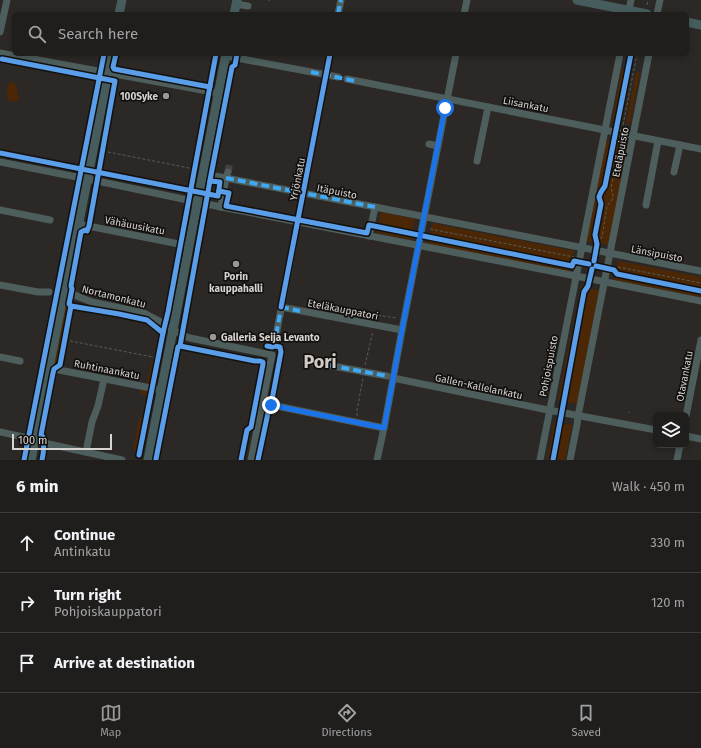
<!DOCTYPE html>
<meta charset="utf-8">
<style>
body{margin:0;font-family:"Fira Sans",sans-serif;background:#282725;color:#f1f3f6}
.controls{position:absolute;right:12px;bottom:12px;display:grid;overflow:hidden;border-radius:6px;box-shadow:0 2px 6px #0003}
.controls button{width:36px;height:36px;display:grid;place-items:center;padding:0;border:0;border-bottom:1px solid #3d3c3b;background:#201e1c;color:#f1f3f6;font:20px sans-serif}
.scale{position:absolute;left:12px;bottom:10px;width:100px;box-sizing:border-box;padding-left:4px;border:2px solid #d7d3d1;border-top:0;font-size:11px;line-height:14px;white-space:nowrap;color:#d7d3d1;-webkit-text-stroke:3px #13110f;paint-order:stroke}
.stop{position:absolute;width:12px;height:12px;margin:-9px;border:3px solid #1a73e8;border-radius:50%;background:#fff}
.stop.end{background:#1a73e8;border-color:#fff;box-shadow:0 1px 4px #0008}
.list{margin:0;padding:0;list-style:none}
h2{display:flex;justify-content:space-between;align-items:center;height:52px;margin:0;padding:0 16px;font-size:17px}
h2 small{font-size:13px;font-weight:400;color:#a2a2a3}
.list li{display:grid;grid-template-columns:26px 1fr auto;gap:12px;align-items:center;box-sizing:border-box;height:60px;padding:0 16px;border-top:1px solid #3d3c3b}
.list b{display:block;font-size:15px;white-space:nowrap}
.list p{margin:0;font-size:13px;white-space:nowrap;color:#a2a2a3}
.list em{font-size:13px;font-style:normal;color:#a2a2a3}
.icon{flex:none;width:22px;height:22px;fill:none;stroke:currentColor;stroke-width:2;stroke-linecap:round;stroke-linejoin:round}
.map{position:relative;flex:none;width:701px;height:460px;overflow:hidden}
.search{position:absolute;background:#201e1c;box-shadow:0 2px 6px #0003;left:12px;right:12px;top:12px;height:44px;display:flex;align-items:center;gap:10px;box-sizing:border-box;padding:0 14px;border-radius:6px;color:#a2a2a3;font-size:15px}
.sheet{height:232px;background:#201e1c}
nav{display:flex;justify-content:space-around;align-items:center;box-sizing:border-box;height:56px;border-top:1px solid #3d3c3b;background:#201e1c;font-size:11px;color:#a2a2a3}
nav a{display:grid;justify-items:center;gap:2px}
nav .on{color:#9b9795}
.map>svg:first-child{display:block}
</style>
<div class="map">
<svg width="701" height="460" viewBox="0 0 701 460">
<rect width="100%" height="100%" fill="#2b2825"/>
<!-- green -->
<g fill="#4b2705">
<path d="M622,69L626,70L616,122L612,121Z"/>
<path d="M629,71L632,72L622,123L619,122Z"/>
<path d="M636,72L640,73L630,124L626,123Z"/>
<path d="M12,82L16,85L19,99L17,102L8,100L7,89L8,84Z"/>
<path d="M606,141L628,145L608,245L586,241Z"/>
<path d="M381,212L415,219L411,240L377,233Z"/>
<path d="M432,223L574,251L570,271L428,244Z"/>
<path d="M618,261L701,277V297L614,280Z"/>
<path d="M581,286L599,290L577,404L558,400Z"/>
<path d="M65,307H68L70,309L59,364L56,365L54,362Z"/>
<path d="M152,361L156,362L151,384L145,383L146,382H147Z"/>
<path d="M141,390L151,391L139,451L133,450L139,418H142L146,395L140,393Z"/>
<path d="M554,422L572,425L565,460H547Z"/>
</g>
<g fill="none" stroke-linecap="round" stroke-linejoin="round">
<!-- minor-tunnel -->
<path stroke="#45423f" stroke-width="7" stroke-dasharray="7 3.5" stroke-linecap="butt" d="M228,172L230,162"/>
<!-- path -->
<g stroke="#545e5d" stroke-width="1" stroke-dasharray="3 2" stroke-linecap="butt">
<path d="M269,1V0"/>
<path d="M647,5L648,0"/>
<path d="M623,125L637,54"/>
<path d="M103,151L194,169"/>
<path d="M430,229L574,257"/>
<path d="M598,243L602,237L607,206L612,200L613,195L611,188L621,142"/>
<path d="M614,270L618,267L701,283"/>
<path d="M375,318L376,315L397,318"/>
<path d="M65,340L158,358"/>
<path d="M365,365L373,331"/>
<path d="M629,413V412"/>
<path d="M357,416V410L363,378"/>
</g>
<!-- minor -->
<g stroke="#4d5e5d" stroke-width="7">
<path d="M236,4L248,6"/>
<path d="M338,14L341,0"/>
<path d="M464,14L467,0"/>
<path d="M628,14L631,0"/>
<path d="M657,14L660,0"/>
<path d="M0,32L7,0"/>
<path d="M0,53L218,93"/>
<path d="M226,56L338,77"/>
<path d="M347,79L701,149"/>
<path d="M429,144L438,146"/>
<path d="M477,161L488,107"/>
<path d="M0,162L97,181L221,207L226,178L203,174"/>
<path d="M228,172L226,178L375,207"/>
<path d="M674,172L680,145"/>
<path d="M646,205L658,141"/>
<path d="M221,207L576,276L701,301"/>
<path d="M0,210L50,220"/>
<path d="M78,224L189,246"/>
<path d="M369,236L375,207L701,271"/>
<path d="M0,285L38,292H49"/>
<path d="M65,290L79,297L92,302L144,313L165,324L173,330L182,335L190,338L272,355L251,460"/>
<path d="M281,307L402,330"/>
<path d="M274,346L330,54"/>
<path d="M0,357L20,361"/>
<path d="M306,361L387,376"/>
<path d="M49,368L161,390"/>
<path d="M393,378L543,409L656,430"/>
<path d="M262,403L384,428"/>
<path d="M686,416L701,340"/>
<path d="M0,432L28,438L44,443L122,460"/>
<path d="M686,436L701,439"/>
<path d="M86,452L92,422L98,406L104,379"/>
<path d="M377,460L384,428L402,330L456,54"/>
<path d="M540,460L620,54"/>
<path d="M570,460L577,425L578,416L649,54"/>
<path d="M677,460L680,445"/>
</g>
<!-- major -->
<g stroke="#475d5d" stroke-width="9">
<path d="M577,0L647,14"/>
<path d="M119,14L122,0"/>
<path d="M234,14L237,0"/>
<path d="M687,22L701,25"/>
<path d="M31,460L70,261L77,232L112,54"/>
<path d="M148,460L189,246L226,54"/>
</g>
<!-- quiet -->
<g stroke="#3fa9f5" stroke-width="4" stroke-dasharray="8 4" stroke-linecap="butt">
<path d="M338,14L341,0"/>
<path d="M311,72L355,81"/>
<path d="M226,178L375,207"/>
<path d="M281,307L300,311"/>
<path d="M274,346L282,303"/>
<path d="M306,361L387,376"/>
</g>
<defs>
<g id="cycleway">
<path d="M116,54L113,67L114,69L210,87"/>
<path d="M2,59L115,81L89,226L87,231L85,230L81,232L71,286L72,289L69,304L71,306L60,365L54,369L53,373L41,435L43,437C44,445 44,452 42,460"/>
<path d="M0,153L218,196L220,182L210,181"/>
<path d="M219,191L229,193L226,206L367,233L369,225L572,266L574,261L589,264"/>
<path d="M594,261L597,244L595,235L601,204L599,197L601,192L605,186L631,54"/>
<path d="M596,266L614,270L617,274L701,291"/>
<path d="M71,306L119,314L147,320L163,333"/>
<path d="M281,307L330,54"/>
<path d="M180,346L255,361H260L263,362V364L251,427L247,430L241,460"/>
<path d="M139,455L163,333L168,312L216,54"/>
<path d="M156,459L178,347L180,346L211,175L232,67L235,65L237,54"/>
<path d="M24,460L104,54"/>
<path d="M258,460L268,413L271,405L281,352L280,347L274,346L272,347L267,346"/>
<path d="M553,460L584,292L588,286L592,269"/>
</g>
</defs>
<!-- cycleway casing -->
<use href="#cycleway" stroke="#13110f" stroke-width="8"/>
<!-- cycleway -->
<use href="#cycleway" stroke="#5a9eea" stroke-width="5"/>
</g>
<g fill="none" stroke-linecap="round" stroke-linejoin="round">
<!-- route -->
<path stroke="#1a73e8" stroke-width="5" d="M271,405L384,428L402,330L445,108"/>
</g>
<!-- markers -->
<g fill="#9b9795" stroke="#13110f" stroke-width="1.5">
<circle cx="166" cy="96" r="4"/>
<circle cx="236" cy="264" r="4"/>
<circle cx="213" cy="337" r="4"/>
</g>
<g text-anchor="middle" stroke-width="3.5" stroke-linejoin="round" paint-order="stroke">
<!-- poi labels -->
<g font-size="10" font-weight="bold" fill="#d7d3d1" stroke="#13110f" text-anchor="end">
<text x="158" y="100">100Syke</text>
<text x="236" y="280" text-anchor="middle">Porin<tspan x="236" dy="12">kauppahalli</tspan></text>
<text x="221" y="341" text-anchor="start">Galleria Seija Levanto</text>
</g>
<!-- street labels -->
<g font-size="10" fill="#d7d3d1" stroke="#13110f">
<text transform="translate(526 104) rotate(11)" y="4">Liisankatu</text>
<text transform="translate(620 152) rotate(-79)" y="4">Eteläpuisto</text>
<text transform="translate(297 179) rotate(-79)" y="4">Yrjönkatu</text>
<text transform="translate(337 191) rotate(11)" y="4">Itäpuisto</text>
<text transform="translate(135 225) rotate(11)" y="4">Vähäuusikatu</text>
<text transform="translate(657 253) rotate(11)" y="4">Länsipuisto</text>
<text transform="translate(114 296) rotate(14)" y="4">Nortamonkatu</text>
<text transform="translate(343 309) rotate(11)" y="4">Eteläkauppatori</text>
<text transform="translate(548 366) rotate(-79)" y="4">Pohjoispuisto</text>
<text transform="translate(107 369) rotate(11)" y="4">Ruhtinaankatu</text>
<text transform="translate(684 376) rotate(-79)" y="4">Otavankatu</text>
<text transform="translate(479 386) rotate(12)" y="4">Gallen-Kallelankatu</text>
</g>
<!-- town labels -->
<g font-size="18" font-weight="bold" fill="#d1cac5" stroke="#13110f">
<text x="320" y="368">Pori</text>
</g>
</g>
</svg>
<div class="controls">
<button><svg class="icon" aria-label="layers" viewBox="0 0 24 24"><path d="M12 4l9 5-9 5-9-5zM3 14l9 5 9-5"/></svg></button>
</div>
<div class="scale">100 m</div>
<div class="stop" style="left:445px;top:108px"></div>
<div class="stop end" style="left:271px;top:405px"></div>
<div class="search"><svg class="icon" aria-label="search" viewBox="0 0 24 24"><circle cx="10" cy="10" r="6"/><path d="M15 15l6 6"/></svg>Search here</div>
</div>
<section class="sheet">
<h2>6 min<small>Walk · 450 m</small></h2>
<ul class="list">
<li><svg class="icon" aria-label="ahead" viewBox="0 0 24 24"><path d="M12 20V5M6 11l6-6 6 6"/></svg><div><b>Continue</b><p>Antinkatu</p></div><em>330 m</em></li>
<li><svg class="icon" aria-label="right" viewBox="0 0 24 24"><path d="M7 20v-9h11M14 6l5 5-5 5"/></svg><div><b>Turn right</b><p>Pohjoiskauppatori</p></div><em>120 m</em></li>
<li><svg class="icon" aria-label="arrive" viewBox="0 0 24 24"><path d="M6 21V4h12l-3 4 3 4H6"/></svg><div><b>Arrive at destination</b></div></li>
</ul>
</section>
<nav>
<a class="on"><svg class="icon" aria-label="map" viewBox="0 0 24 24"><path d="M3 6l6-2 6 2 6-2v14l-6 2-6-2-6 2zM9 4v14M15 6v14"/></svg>Map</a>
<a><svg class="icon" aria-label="directions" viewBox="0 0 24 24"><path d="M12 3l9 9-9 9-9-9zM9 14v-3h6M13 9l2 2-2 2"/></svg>Directions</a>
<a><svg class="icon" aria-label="saved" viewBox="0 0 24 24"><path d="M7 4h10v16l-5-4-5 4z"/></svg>Saved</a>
</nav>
